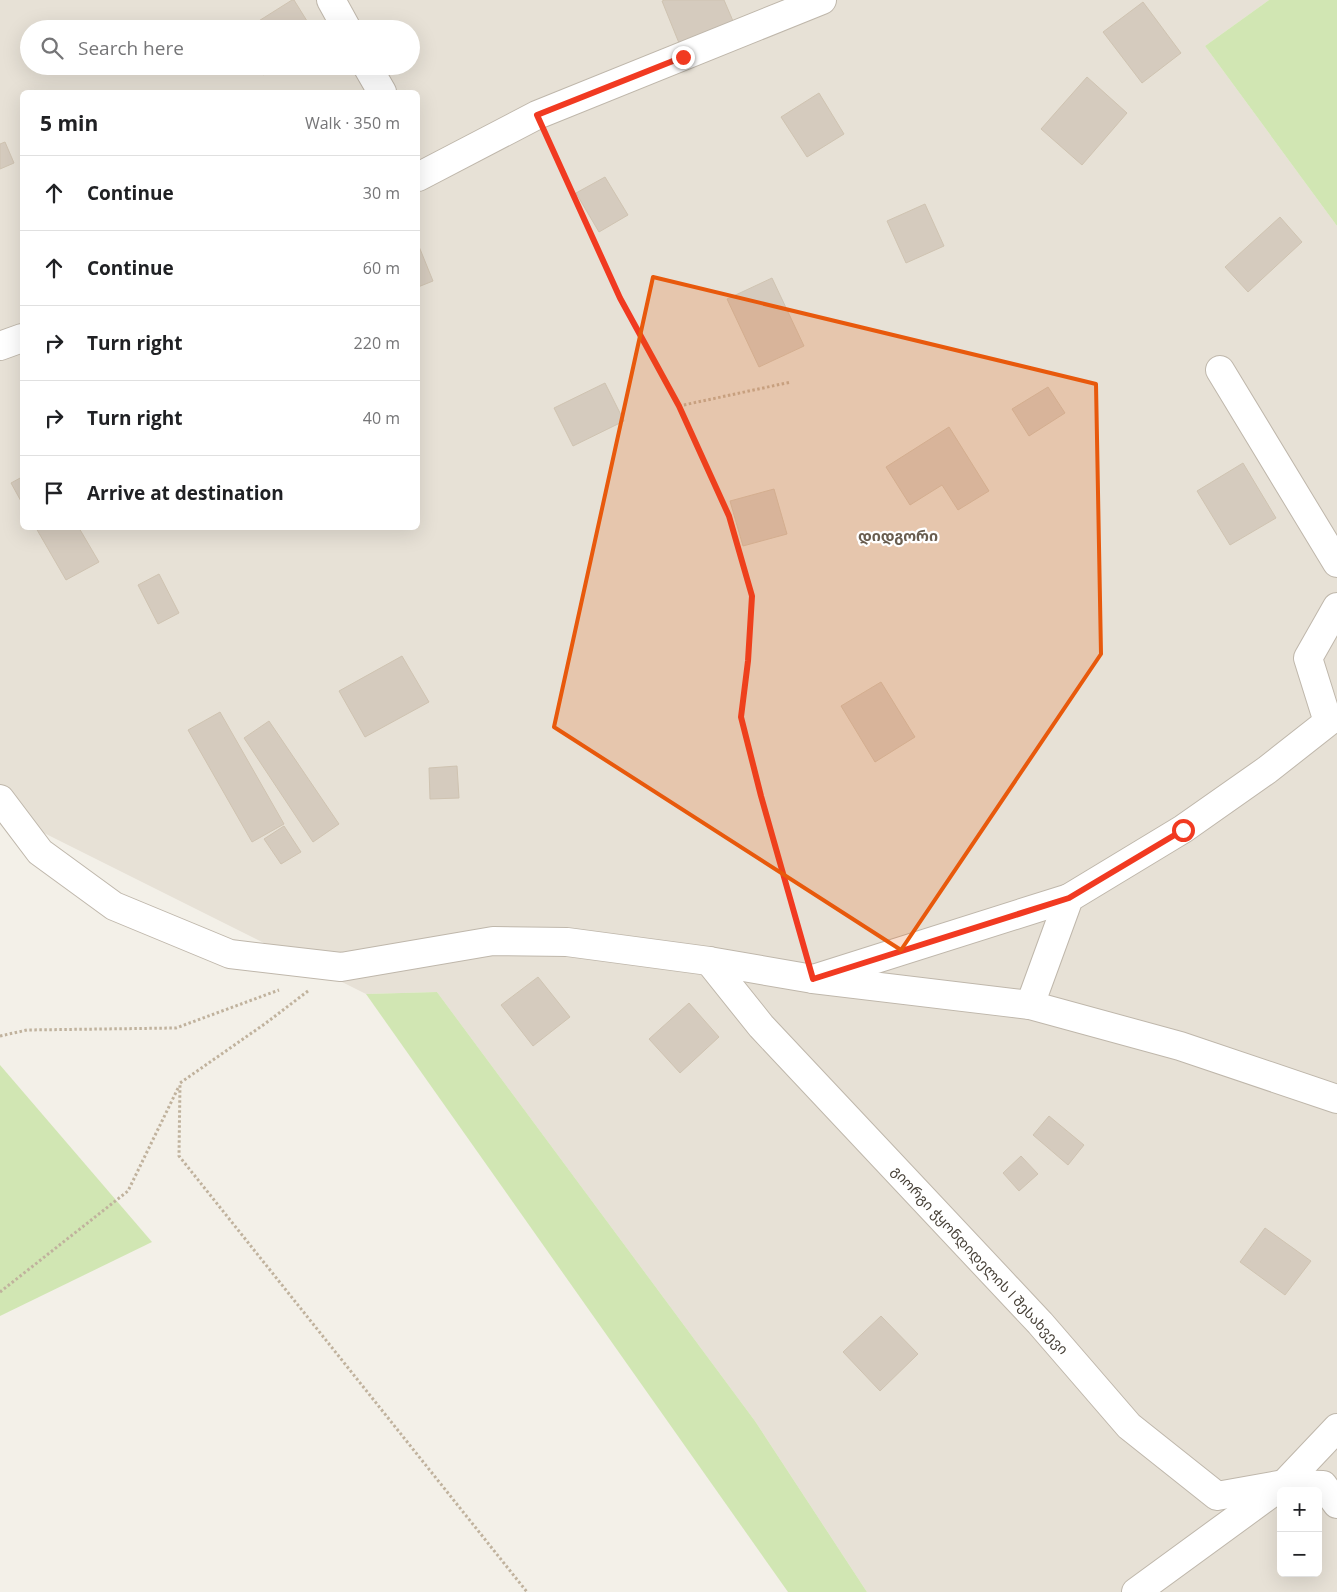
<!DOCTYPE html>
<meta charset="utf-8">
<style>
body{margin:0;font-family:"Open Sans","Noto Sans Georgian",sans-serif;background:#f6f6f6;color:#202124}
.controls{position:absolute;right:15px;bottom:15px;display:grid;overflow:hidden;border-radius:8px;box-shadow:0 5px 20px #0002}
.controls button{width:45px;height:45px;display:grid;place-items:center;padding:0;border:0;border-bottom:1px solid #e0e0e0;background:#fff;color:#202124;font:25px sans-serif}
.stop{position:absolute;width:15px;height:15px;margin:-11px;border:4px solid #f13a21;border-radius:50%;background:#fff}
.stop.end{background:#f13a21;border-color:#fff;box-shadow:0 1px 5px #0008}
.list{margin:0;padding:0;list-style:none}
h2{display:flex;justify-content:space-between;align-items:center;height:65px;margin:0;padding:0 20px;font-size:21px}
h2 small{font-size:16px;font-weight:400;color:#757577}
.list li{display:grid;grid-template-columns:32px 1fr auto;gap:15px;align-items:center;box-sizing:border-box;height:75px;padding:0 20px;border-top:1px solid #e0e0e0}
.list b{display:block;font-size:19px;white-space:nowrap}
.list em{font-size:16px;font-style:normal;color:#757577}
.icon{flex:none;width:28px;height:28px;fill:none;stroke:currentColor;stroke-width:2;stroke-linecap:round;stroke-linejoin:round}
.map{position:relative;flex:none;width:1337px;height:1592px;overflow:hidden}
.search{position:absolute;background:#fff;box-shadow:0 5px 20px #0002;left:20px;top:20px;width:400px;height:55px;display:flex;align-items:center;gap:12px;box-sizing:border-box;padding:0 18px;border-radius:28px;color:#757577;font-size:19px}
.panel{position:absolute;background:#fff;box-shadow:0 5px 20px #0002;left:20px;top:90px;width:400px;height:440px;border-radius:8px}
.map>svg:first-child{display:block}
</style>
<div class="map">
<svg width="1337" height="1592" viewBox="0 0 1337 1592">
<rect width="100%" height="100%" fill="#f3f0e8"/>
<!-- residential -->
<path fill="#e7e1d6" fill-rule="evenodd" d="M0,0H1269L1205,46L1337,226V1592H867L755,1421L437,992L366,994L0,811ZM29,29H411V66H29ZM22,92H418V528H22ZM1281,1491H1318V1573H1281Z"/>
<!-- green -->
<g fill="#d1e6b3">
<path d="M1269,0H1337V226L1205,46Z"/>
<path d="M437,992L755,1421L867,1592H788L366,994Z"/>
<path d="M0,1065L152,1242L0,1316Z"/>
</g>
<!-- building -->
<g fill="#d5cbbe" stroke="#cfc3b1">
<path d="M292,0H294L312,29H246Z"/>
<path d="M665,0H724L733,21L679,43L662,1Z"/>
<path d="M1143,2L1181,53L1142,83L1103,32Z"/>
<path d="M257,66H276L263,75Z"/>
<path d="M1087,77L1127,113L1082,165L1041,129Z"/>
<path d="M819,93L844,134L807,157L781,117Z"/>
<path d="M5,142L14,163L0,169V144Z"/>
<path d="M605,177L628,215L599,232L576,193Z"/>
<path d="M925,204L944,246L906,263L887,221Z"/>
<path d="M1280,217L1302,242L1248,292L1225,267Z"/>
<path d="M418,244L433,281L418,287Z"/>
<path d="M772,278L804,346L759,367L727,299Z"/>
<path d="M605,383L624,421L573,446L554,408Z"/>
<path d="M1048,387L1065,413L1029,436L1012,409Z"/>
<path d="M949,427L989,491L958,510L942,485L910,505L886,467Z"/>
<path d="M1243,463L1276,518L1230,545L1197,491Z"/>
<path d="M22,477V503L11,483Z"/>
<path d="M774,489L787,534L743,546L730,501Z"/>
<path d="M36,528H79L99,562L66,580Z"/>
<path d="M159,574L179,613L158,624L138,585Z"/>
<path d="M402,656L429,702L365,737L339,691Z"/>
<path d="M881,682L915,737L875,762L841,706Z"/>
<path d="M220,712L284,824L252,842L188,730Z"/>
<path d="M269,721L339,824L313,842L244,738Z"/>
<path d="M457,766L459,798L430,799L429,768Z"/>
<path d="M284,826L301,852L281,864L264,839Z"/>
<path d="M538,977L570,1017L533,1046L501,1005Z"/>
<path d="M689,1003L719,1037L680,1073L649,1039Z"/>
<path d="M1049,1116L1084,1145L1068,1165L1033,1135Z"/>
<path d="M1021,1156L1038,1174L1019,1191L1003,1173Z"/>
<path d="M1265,1228L1311,1261L1285,1295L1240,1262Z"/>
<path d="M881,1316L918,1354L880,1391L843,1352Z"/>
</g>
<g fill="none" stroke-linecap="round" stroke-linejoin="round">
<defs>
<g id="minor">
<path d="M331,0L347,29"/>
<path d="M367,66L382,92"/>
<path d="M1220,370L1337,563"/>
<path d="M709,961L761,1026L1040,1323L1129,1426L1217,1496L1284,1484L1323,1485L1337,1504"/>
<path d="M813,979L1069,898"/>
<path d="M1030,1005L1069,898L1183,829L1267,770L1328,722L1308,658L1337,607"/>
<path d="M1136,1592L1284,1484L1337,1428"/>
</g>
<g id="tertiary">
<path d="M418,177L537,115L822,0"/>
<path d="M0,346L22,338"/>
<path d="M0,799L40,852L114,906L230,954L341,967L493,941L567,942L709,961L813,979L1030,1005L1180,1046L1337,1099"/>
</g>
</defs>
<!-- minor casing -->
<use href="#minor" stroke="#bfb7ab" stroke-width="30"/>
<!-- tertiary casing -->
<use href="#tertiary" stroke="#bfb7ab" stroke-width="30"/>
<!-- path -->
<g stroke="#c0b29d" stroke-width="3" stroke-dasharray="2.5 2.5" stroke-linecap="butt">
<path d="M548,140L620,298L679,406L729,516L752,596L748,661L741,717L761,796L805,950"/>
<path d="M679,406L791,382"/>
<path d="M308,991L266,1023L180,1083L179,1156L527,1592"/>
<path d="M0,1036L27,1030L176,1028L279,990"/>
<path d="M0,1292L128,1191L179,1086"/>
</g>
<!-- minor -->
<use href="#minor" stroke="#fff" stroke-width="28"/>
<!-- tertiary -->
<use href="#tertiary" stroke="#fff" stroke-width="28"/>
</g>
<g fill="none" stroke-linecap="round" stroke-linejoin="round">
<!-- route -->
<path stroke="#f13a21" stroke-width="6" d="M683,57L537,115L620,298L679,406L729,516L752,596L748,661L741,717L761,796L813,979L1069,898L1183,830"/>
</g>
<!-- marked area -->
<path fill="#e8590c" fill-opacity="0.2" stroke="#e8590c" stroke-width="4" stroke-linejoin="round" d="M653,277L1096,384L1101,654L901,950L554,727Z"/>
<g text-anchor="middle" stroke-width="4.5" stroke-linejoin="round" paint-order="stroke">
<!-- street labels -->
<g font-size="14" fill="#474037" stroke="#fff">
<text transform="translate(980 1260) rotate(47)" y="5">გიორგი ჭყონდიდელის I შესახვევი</text>
</g>
<!-- neighbourhood labels -->
<g font-size="15" font-weight="bold" fill="#695d4f" stroke="#fff">
<text x="898" y="541">დიდგორი</text>
</g>
</g>
</svg>
<div class="controls">
<button>+</button>
<button>−</button>
</div>
<div class="stop" style="left:1183px;top:830px"></div>
<div class="stop end" style="left:683px;top:57px"></div>
<div class="search"><svg class="icon" aria-label="search" viewBox="0 0 24 24"><circle cx="10" cy="10" r="6"/><path d="M15 15l6 6"/></svg>Search here</div>
<section class="panel">
<h2>5 min<small>Walk · 350 m</small></h2>
<ul class="list">
<li><svg class="icon" aria-label="ahead" viewBox="0 0 24 24"><path d="M12 20V5M6 11l6-6 6 6"/></svg><div><b>Continue</b></div><em>30 m</em></li>
<li><svg class="icon" aria-label="ahead" viewBox="0 0 24 24"><path d="M12 20V5M6 11l6-6 6 6"/></svg><div><b>Continue</b></div><em>60 m</em></li>
<li><svg class="icon" aria-label="right" viewBox="0 0 24 24"><path d="M7 20v-9h11M14 6l5 5-5 5"/></svg><div><b>Turn right</b></div><em>220 m</em></li>
<li><svg class="icon" aria-label="right" viewBox="0 0 24 24"><path d="M7 20v-9h11M14 6l5 5-5 5"/></svg><div><b>Turn right</b></div><em>40 m</em></li>
<li><svg class="icon" aria-label="arrive" viewBox="0 0 24 24"><path d="M6 21V4h12l-3 4 3 4H6"/></svg><div><b>Arrive at destination</b></div></li>
</ul>
</section>
</div>
